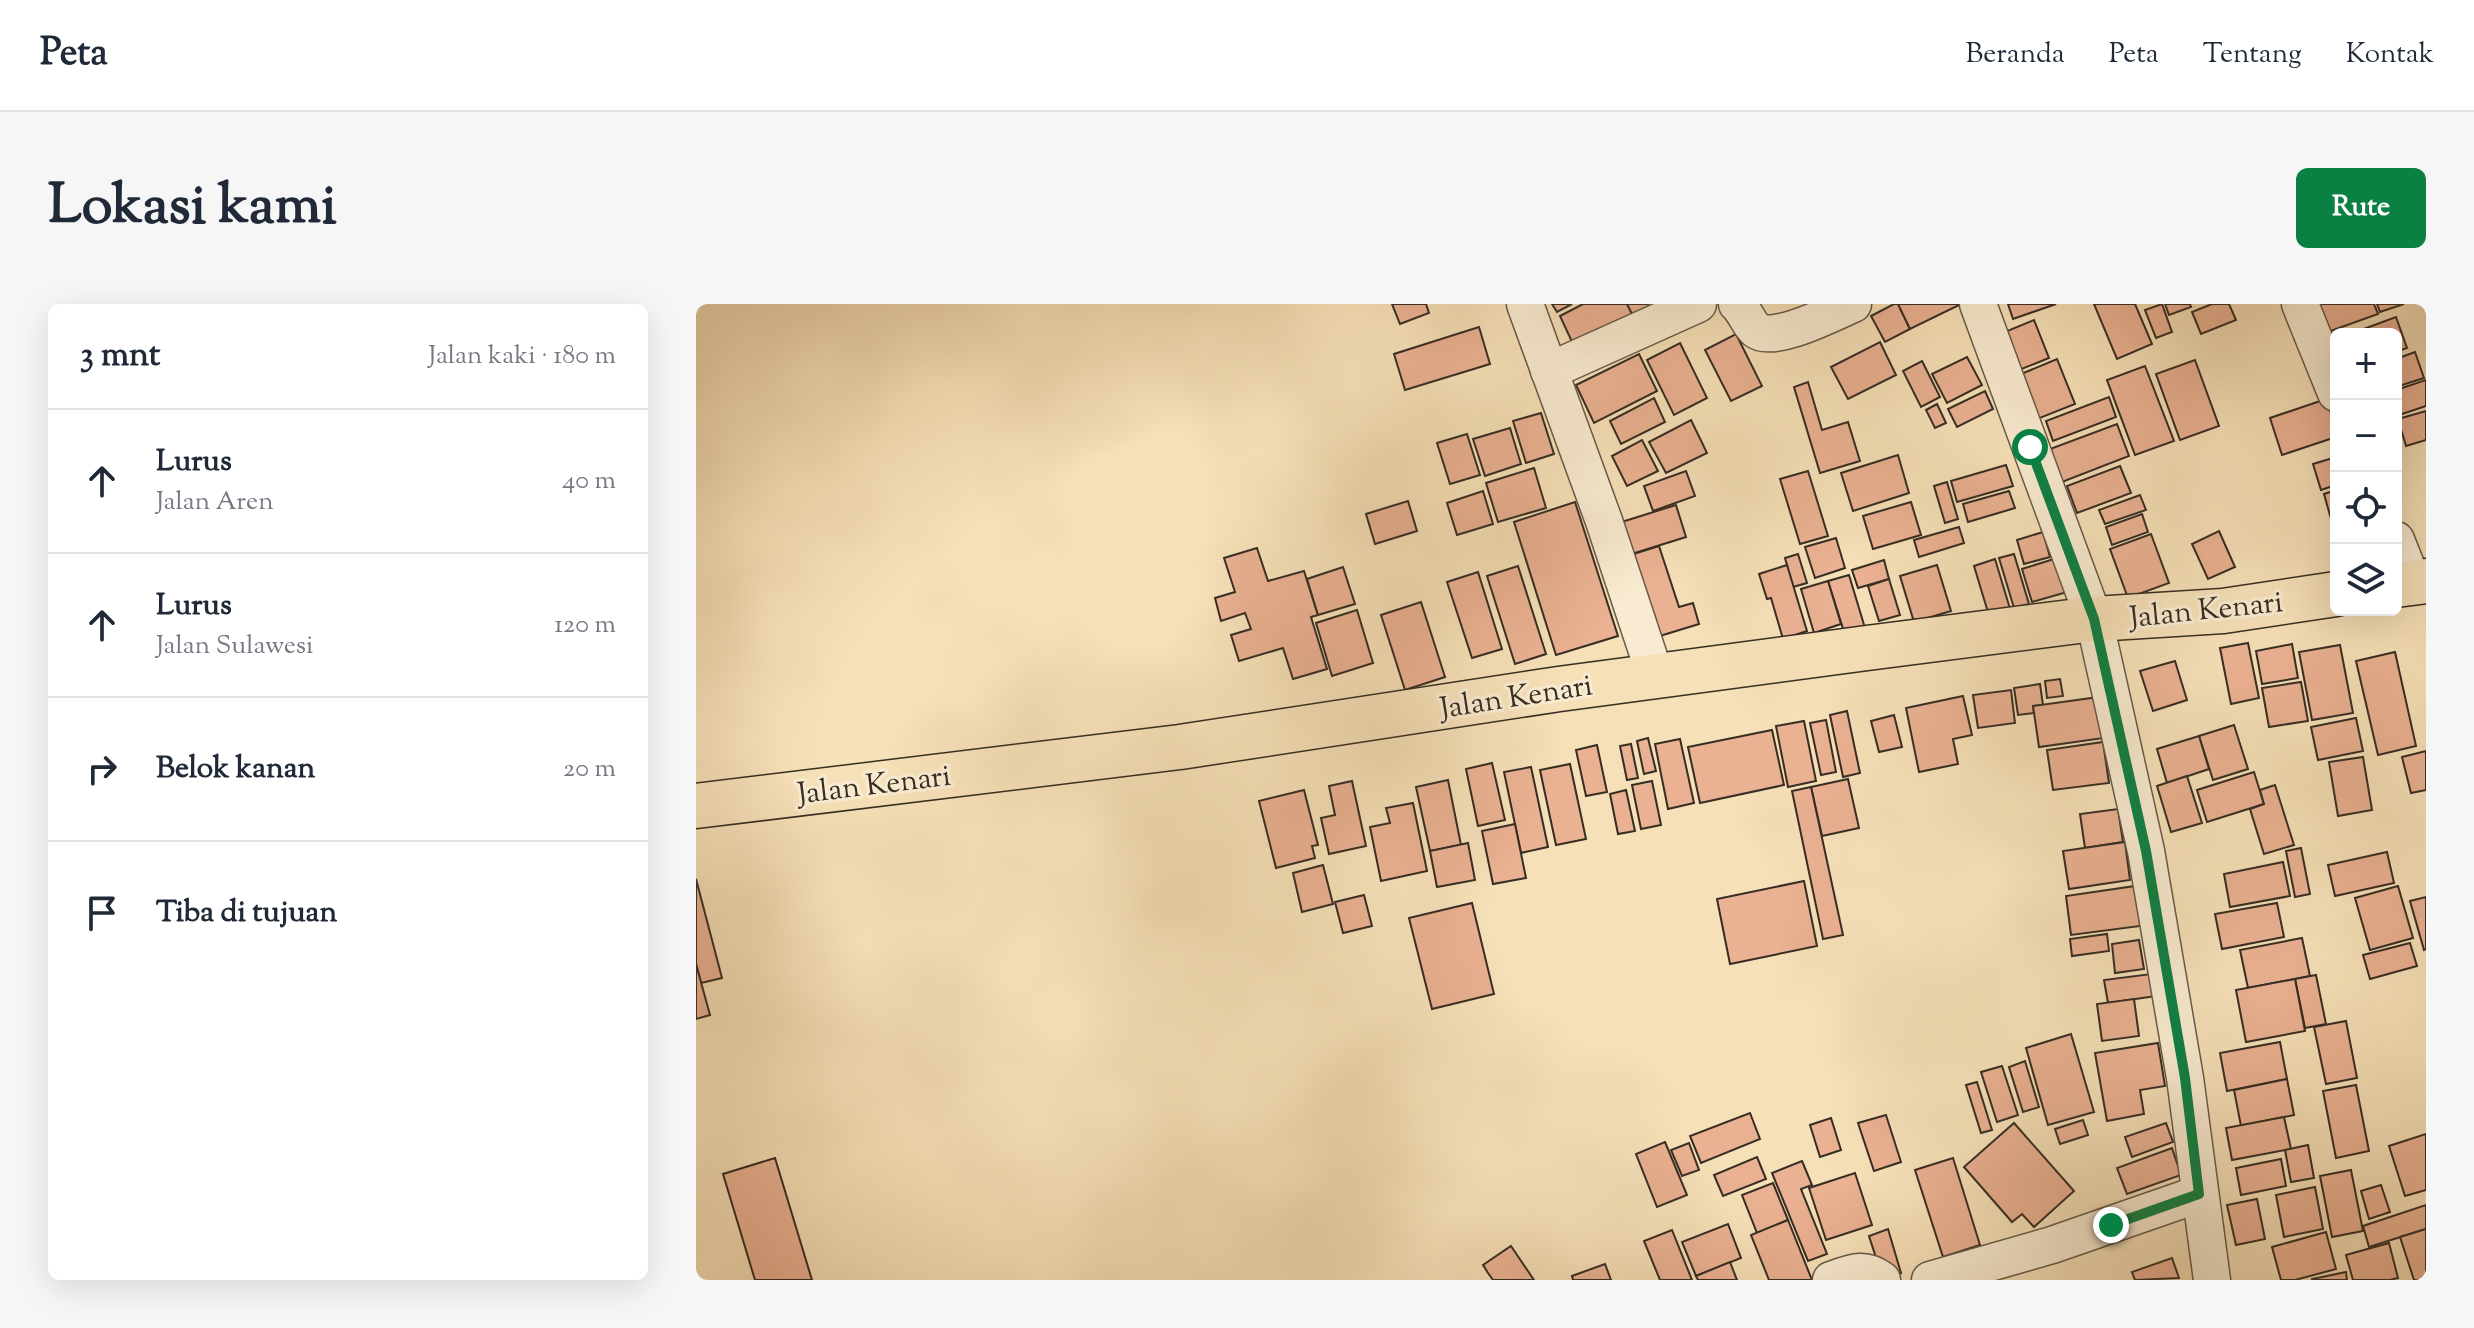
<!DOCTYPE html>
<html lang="id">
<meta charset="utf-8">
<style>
body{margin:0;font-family:"Sorts Mill Goudy",serif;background:#f6f6f7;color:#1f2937}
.controls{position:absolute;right:24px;top:24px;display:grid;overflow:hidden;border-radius:12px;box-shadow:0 8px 32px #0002}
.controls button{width:72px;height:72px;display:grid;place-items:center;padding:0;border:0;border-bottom:2px solid #e0e1e3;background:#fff;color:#1f2937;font:40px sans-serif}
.stop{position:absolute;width:24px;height:24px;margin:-18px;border:6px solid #0b8043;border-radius:50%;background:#fff}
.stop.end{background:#0b8043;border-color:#fff;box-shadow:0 2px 8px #0008}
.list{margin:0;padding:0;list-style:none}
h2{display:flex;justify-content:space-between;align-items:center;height:104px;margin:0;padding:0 32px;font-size:34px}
h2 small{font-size:26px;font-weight:400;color:#747a83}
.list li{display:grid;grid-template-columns:52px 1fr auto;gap:24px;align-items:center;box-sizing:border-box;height:144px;padding:0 32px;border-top:2px solid #e0e1e3}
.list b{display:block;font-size:30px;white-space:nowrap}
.list p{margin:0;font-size:26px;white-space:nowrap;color:#747a83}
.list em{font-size:26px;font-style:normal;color:#747a83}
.icon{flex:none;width:44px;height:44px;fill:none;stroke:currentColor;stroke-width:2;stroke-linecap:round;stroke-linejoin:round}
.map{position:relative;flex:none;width:1730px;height:976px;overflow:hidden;border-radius:12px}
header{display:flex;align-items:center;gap:48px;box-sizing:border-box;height:112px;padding:0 40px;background:#fff;border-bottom:2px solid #e0e1e3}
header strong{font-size:38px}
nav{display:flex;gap:44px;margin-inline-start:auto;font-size:28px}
.intro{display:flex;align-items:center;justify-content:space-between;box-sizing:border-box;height:192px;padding:0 48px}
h1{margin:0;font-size:56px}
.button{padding:20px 36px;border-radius:12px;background:#0b8043;color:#fff;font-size:28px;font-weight:700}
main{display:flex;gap:48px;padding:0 48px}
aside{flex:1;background:#fff;border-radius:12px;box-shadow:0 8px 32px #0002}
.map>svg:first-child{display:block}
</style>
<header>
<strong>Peta</strong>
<nav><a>Beranda</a><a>Peta</a><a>Tentang</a><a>Kontak</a></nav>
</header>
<div class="intro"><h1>Lokasi kami</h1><a class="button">Rute</a></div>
<main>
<aside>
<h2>3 mnt<small>Jalan kaki · 180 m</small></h2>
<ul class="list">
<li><svg class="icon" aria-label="ahead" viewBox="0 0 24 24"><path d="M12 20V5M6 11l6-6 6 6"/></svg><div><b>Lurus</b><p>Jalan Aren</p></div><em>40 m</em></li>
<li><svg class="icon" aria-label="ahead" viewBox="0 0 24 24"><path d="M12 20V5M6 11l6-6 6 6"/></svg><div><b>Lurus</b><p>Jalan Sulawesi</p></div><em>120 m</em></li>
<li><svg class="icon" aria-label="right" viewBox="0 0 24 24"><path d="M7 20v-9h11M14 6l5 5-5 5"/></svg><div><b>Belok kanan</b></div><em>20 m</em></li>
<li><svg class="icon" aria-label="arrive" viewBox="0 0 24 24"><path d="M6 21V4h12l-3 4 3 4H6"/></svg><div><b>Tiba di tujuan</b></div></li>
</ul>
</aside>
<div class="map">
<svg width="1730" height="976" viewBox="0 0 1730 976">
<rect width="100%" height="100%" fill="#f6e0b8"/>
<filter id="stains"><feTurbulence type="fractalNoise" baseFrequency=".0025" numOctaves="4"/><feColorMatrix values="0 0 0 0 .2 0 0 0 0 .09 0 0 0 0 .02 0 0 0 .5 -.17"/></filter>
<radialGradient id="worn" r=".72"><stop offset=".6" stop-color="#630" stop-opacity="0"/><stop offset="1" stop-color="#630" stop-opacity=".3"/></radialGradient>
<!-- building -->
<g fill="#eab192" stroke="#362d23" stroke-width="2">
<path d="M696,0H730L733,9L704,20Z"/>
<path d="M856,0H876L861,8Z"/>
<path d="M887,0H931L939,15L877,40L864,12Z"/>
<path d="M931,0H952L957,9L940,18Z"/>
<path d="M1198,0H1202L1214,25L1189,38L1175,12Z"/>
<path d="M1202,0H1265L1214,25Z"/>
<path d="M1312,0H1360L1317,15Z"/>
<path d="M1398,0H1439L1456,40L1421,55Z"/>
<path d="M1466,0L1476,28L1460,34L1449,6Z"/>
<path d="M1469,0H1494L1495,3L1473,11Z"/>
<path d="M1516,0H1533L1540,16L1505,30L1496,8Z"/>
<path d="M1622,0H1678L1682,10L1632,28Z"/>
<path d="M1681,0H1708L1684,8Z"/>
<path d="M1700,13L1711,44L1700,48V30H1654Z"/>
<path d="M1338,16L1353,54L1318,68L1304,30Z"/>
<path d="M783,23L794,60L709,86L698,50Z"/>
<path d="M1040,30L1066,82L1035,97L1009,46Z"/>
<path d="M1184,38L1200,71L1152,95L1135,63Z"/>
<path d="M984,39L1011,94L978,111L951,56Z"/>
<path d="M1719,48L1728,74L1700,83V55Z"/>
<path d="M943,50L961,87L898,119L880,81Z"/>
<path d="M1271,53L1286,81L1251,99L1236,70Z"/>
<path d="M1361,55L1379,100L1336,117L1318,73Z"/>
<path d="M1499,56L1523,122L1484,136L1460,70Z"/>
<path d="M1226,57L1244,93L1225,103L1207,67Z"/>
<path d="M1449,62L1478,137L1439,151L1411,76Z"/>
<path d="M1730,76V102L1700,112V86Z"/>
<path d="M1112,78L1126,126L1152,118L1164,157L1124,169L1098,83Z"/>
<path d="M1289,87L1297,105L1261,123L1252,105Z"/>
<path d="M1413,93L1420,113L1357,137L1350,117Z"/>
<path d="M958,94L969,118L925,140L914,117Z"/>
<path d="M1630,95L1640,124V133L1586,151L1574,114Z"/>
<path d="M1241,100L1250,119L1239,124L1230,106Z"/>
<path d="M1730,107V136L1710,142L1702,115Z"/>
<path d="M845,109L858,150L830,159L817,117Z"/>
<path d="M995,116L1011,149L970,169L953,138Z"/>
<path d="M1421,120L1433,152L1366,178L1354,145Z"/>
<path d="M814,124L825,160L789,172L777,135Z"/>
<path d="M771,130L784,171L754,180L741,139Z"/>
<path d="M946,136L962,167L931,182L916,152Z"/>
<path d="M1202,151L1213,189L1157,207L1145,169Z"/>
<path d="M1640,153V181L1625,186L1617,160Z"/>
<path d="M1310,161L1317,182L1261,198L1255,177Z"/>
<path d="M1424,162L1435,189L1381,209L1371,182Z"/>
<path d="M838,164L850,204L802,218L790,179Z"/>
<path d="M990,167L999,192L957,207L948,182Z"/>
<path d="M1112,167L1132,232L1104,240L1084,175Z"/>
<path d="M1251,178L1262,215L1249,219L1238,182Z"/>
<path d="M1640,186V221L1637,222L1628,190Z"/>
<path d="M787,187L797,220L761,231L751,199Z"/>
<path d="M1313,187L1319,204L1272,218L1267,200Z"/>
<path d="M1444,191L1450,206L1409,220L1403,206Z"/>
<path d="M712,197L721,227L679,240L670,210Z"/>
<path d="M879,198L922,332L860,351L818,218Z"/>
<path d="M1215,198L1225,231L1177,245L1167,212Z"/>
<path d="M980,201L990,233L926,253L916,221Z"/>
<path d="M1446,210L1452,228L1416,241L1410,223Z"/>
<path d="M1263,223L1268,239L1223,253L1218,236Z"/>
<path d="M1523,227L1539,263L1512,275L1496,240Z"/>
<path d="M1347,228L1354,253L1328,260L1321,236Z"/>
<path d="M1455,230L1473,279L1432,294L1414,245Z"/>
<path d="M1140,234L1149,264L1119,274L1109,243Z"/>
<path d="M963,242L983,303L997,299L1003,320L954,335L928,253Z"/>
<path d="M561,244L572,277L608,267L622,311L615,313L631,365L597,375L587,344L543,357L535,331L555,325L549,309L525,317L519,294L539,288L528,254Z"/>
<path d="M1102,250L1111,279L1097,283L1089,254Z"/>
<path d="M1318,250L1333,300L1318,304L1303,254Z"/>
<path d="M1361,254L1371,288L1336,298L1326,265Z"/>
<path d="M1299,255L1315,308L1294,315L1278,262Z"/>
<path d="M1188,256L1193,275L1162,284L1156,266Z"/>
<path d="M1091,261L1111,327L1087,335L1075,294L1071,295L1063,270Z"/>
<path d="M1241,261L1255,307L1218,318L1204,272Z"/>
<path d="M822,262L850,350L819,360L791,272Z"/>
<path d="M647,263L659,300L622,311L611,275Z"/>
<path d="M782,268L806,345L776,354L751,278Z"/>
<path d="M1153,271L1169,324L1149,331L1132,277Z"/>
<path d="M1193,275L1204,311L1183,317L1172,282Z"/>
<path d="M1132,277L1145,320L1118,329L1105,285Z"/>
<path d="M725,298L749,373L709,386L685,311Z"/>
<path d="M661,306L677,359L636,372L620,319Z"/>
<path d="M1552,339L1563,394L1535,400L1524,344Z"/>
<path d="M1596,340L1602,374L1566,380L1560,347Z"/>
<path d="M1644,341L1657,409L1616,416L1603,348Z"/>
<path d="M1699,348L1720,442L1682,451L1660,357Z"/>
<path d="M1479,357L1491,396L1457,407L1444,367Z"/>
<path d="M1364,375L1367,392L1351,394L1349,377Z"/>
<path d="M1605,378L1612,417L1573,423L1566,384Z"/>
<path d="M1344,380L1347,401L1337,402L1338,409L1322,411L1318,384Z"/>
<path d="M1315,386L1319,419L1282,424L1277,391Z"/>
<path d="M1267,392L1276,431L1257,435L1262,460L1223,468L1210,404Z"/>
<path d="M1403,393L1408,434L1343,443L1337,402Z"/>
<path d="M1151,407L1164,469L1147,473L1134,411Z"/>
<path d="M1198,411L1206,443L1183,448L1175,417Z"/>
<path d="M1660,414L1667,447L1622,456L1615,423Z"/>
<path d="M1130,416L1140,468L1125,471L1114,419Z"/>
<path d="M1108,417L1120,477L1092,483L1080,422Z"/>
<path d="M1538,421L1552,465L1517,476L1503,432Z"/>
<path d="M1076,426L1088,481L1004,499L992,443Z"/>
<path d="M1503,432L1513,465L1471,479L1461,445Z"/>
<path d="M952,434L960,467L948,470L941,437Z"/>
<path d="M984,435L998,499L972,505L959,440Z"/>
<path d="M1407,438L1413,479L1357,486L1351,446Z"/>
<path d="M935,440L942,474L931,476L924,442Z"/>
<path d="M901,441L911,488L890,492L880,446Z"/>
<path d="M1730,447V486L1715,489L1706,453Z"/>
<path d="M1667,453L1676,506L1642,512L1633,458Z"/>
<path d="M796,459L809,516L782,522L770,465Z"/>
<path d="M874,460L890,535L860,541L844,466Z"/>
<path d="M835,463L852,543L825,549L808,468Z"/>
<path d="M1558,468L1568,500L1511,518L1501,486Z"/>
<path d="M1491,472L1506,519L1475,528L1461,482Z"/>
<path d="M1152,475L1163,524L1126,532L1115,483Z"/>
<path d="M752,476L765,541L734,547L720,483Z"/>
<path d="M656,477L670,542L633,550L625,514L639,511L633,482Z"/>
<path d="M956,477L965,521L945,525L936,481Z"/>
<path d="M1579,481L1598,541L1568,550L1554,505L1568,500L1564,486Z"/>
<path d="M1115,483L1147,631L1127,635L1096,487Z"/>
<path d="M608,486L622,541L616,542L619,554L580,564L563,497Z"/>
<path d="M930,486L939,527L922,530L914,490Z"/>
<path d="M717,499L731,567L685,577L674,523L694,519L690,504Z"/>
<path d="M1422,505L1427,538L1389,544L1384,510Z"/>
<path d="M819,520L830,574L797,580L786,527Z"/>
<path d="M1429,538L1434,576L1373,585L1367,547Z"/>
<path d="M772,539L779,576L741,583L734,547Z"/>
<path d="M1605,544L1614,590L1599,593L1590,547Z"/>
<path d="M1691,548L1698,579L1639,592L1632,561Z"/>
<path d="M1587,558L1594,592L1534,603L1528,570Z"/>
<path d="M627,561L637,600L606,608L597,569Z"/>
<path d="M0,575L26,674L5,679L0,660Z"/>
<path d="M1108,577L1121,642L1034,660L1021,595Z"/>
<path d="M1446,581L1452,621L1375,631L1370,592Z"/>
<path d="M1702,582L1717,634L1674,646L1659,594Z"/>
<path d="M668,591L676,622L647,629L639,598Z"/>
<path d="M1730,593V645L1728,646L1714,597Z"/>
<path d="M776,599L798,690L736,705L713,614Z"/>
<path d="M1581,599L1588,633L1526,645L1519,610Z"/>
<path d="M1411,630L1413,647L1376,652L1374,635Z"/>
<path d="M1606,634L1614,672L1552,684L1544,646Z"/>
<path d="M1443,636L1448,665L1419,669L1416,640Z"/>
<path d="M1714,639L1721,662L1674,675L1667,651Z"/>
<path d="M0,660L14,711L0,715Z"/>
<path d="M1463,669L1467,691L1412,699L1408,676Z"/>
<path d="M1620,671L1630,720L1609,724L1599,675Z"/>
<path d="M1599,675L1609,727L1550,738L1540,686Z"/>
<path d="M1438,695L1443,732L1406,737L1401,700Z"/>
<path d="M1650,717L1661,774L1630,780L1618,723Z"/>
<path d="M1375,730L1398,808L1352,821L1330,744Z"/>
<path d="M1584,738L1591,775L1531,787L1524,749Z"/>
<path d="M1462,739L1469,782L1444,786L1448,810L1411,817L1399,749Z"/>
<path d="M1329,757L1343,803L1327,808L1313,763Z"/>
<path d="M1306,762L1322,811L1301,818L1285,768Z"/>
<path d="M1591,775L1598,811L1545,822L1538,786Z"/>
<path d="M1281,778L1296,826L1285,829L1270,781Z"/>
<path d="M1660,781L1673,847L1640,854L1627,787Z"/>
<path d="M1054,809L1064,835L1005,859L994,832Z"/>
<path d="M1190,811L1205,858L1178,867L1162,819Z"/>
<path d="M1588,813L1595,845L1536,856L1530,824Z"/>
<path d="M1135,814L1145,846L1124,853L1114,821Z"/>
<path d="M1387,816L1392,831L1364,840L1359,825Z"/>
<path d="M1318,819L1378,887L1338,923L1326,910L1316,918L1268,863Z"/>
<path d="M1470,819L1477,838L1436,853L1429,833Z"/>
<path d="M1730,830V886L1709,892L1693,842Z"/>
<path d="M969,838L991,891L961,903L940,850Z"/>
<path d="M993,839L1003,866L986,872L975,846Z"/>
<path d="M1612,841L1618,874L1595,878L1589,846Z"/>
<path d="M1476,844L1485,871L1431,890L1421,864Z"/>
<path d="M1061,853L1070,875L1027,892L1018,871Z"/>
<path d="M79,854L116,976H59L27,870Z"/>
<path d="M1257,854L1284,941L1247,953L1219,866Z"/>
<path d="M1585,855L1590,882L1545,891L1540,864Z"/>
<path d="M1106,857L1116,881L1105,885L1131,950L1112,957L1076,869Z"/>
<path d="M1655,866L1667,927L1636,933L1624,872Z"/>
<path d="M1159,869L1176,921L1130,936L1113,884Z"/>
<path d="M1077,879L1092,916L1061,929L1046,891Z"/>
<path d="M1685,881L1694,908L1673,915L1665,887Z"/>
<path d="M1619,883L1627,925L1588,933L1580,891Z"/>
<path d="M1561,895L1569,935L1540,941L1531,901Z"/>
<path d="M1730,901V925L1673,943L1667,922Z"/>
<path d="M1092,916L1116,976H1073L1055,931Z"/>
<path d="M1032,920L1045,954L1000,972L986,938Z"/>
<path d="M1192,925L1205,969L1187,975L1173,932Z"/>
<path d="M1730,925V976H1718L1704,933Z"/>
<path d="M976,926L996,976H964L948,937Z"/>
<path d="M1630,928L1640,965L1599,976H1585L1576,943Z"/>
<path d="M1693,939L1702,974L1694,976H1657L1650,951Z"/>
<path d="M815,942L838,976H797L792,969L787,961Z"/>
<path d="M1476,954L1483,974L1439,976L1436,968Z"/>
<path d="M1034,958L1041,976H1002L1000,972Z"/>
<path d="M909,960L915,976H877L876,972Z"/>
<path d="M1650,968L1651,976H1616V975Z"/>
</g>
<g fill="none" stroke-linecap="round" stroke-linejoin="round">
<defs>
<g id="minor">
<path d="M829,0L908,217L959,371"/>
<path d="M1041,0C1049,7 1052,19 1060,26C1077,40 1138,8 1157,0"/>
<path d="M1282,0L1398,315L1450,547L1489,774L1516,976"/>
<path d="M1604,0L1640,89"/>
<path d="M853,67L1002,0"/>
<path d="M1700,236L1717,279"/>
<path d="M1135,976C1155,969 1168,962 1186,976"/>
<path d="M1234,976L1356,941L1503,890"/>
</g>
<g id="highway">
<path d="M1700,281L1730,277"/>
<path d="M0,502L484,443L863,385L1171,344L1398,315L1527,307L1640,290"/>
</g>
</defs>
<!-- minor casing -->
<use href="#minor" stroke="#665a48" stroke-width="39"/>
<!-- highway casing -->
<use href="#highway" stroke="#362d23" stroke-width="47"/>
<!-- minor -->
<use href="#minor" stroke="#f9ebd1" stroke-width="36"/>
<!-- highway -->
<use href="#highway" stroke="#f6e0b8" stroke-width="44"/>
</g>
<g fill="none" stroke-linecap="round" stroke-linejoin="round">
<!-- route -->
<path stroke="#0b8043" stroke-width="10" d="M1334,143L1398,315L1450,547L1489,774L1503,890L1415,921"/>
</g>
<g text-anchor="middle" stroke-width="6" stroke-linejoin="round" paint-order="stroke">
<!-- street labels -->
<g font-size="30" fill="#362d23" stroke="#f9ebd1">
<text transform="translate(1510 305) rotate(-6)" y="10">Jalan Kenari</text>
<text transform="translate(820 392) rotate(-9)" y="10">Jalan Kenari</text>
<text transform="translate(178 480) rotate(-7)" y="10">Jalan Kenari</text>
</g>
</g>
<rect width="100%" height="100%" filter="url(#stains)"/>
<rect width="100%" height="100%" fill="url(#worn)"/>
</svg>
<div class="controls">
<button>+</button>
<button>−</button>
<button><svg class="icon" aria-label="locate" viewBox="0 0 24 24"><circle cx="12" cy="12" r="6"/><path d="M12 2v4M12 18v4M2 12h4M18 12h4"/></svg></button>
<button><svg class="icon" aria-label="layers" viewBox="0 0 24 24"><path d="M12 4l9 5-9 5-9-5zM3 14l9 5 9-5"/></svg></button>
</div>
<div class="stop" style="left:1334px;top:143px"></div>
<div class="stop end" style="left:1415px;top:921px"></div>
</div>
</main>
